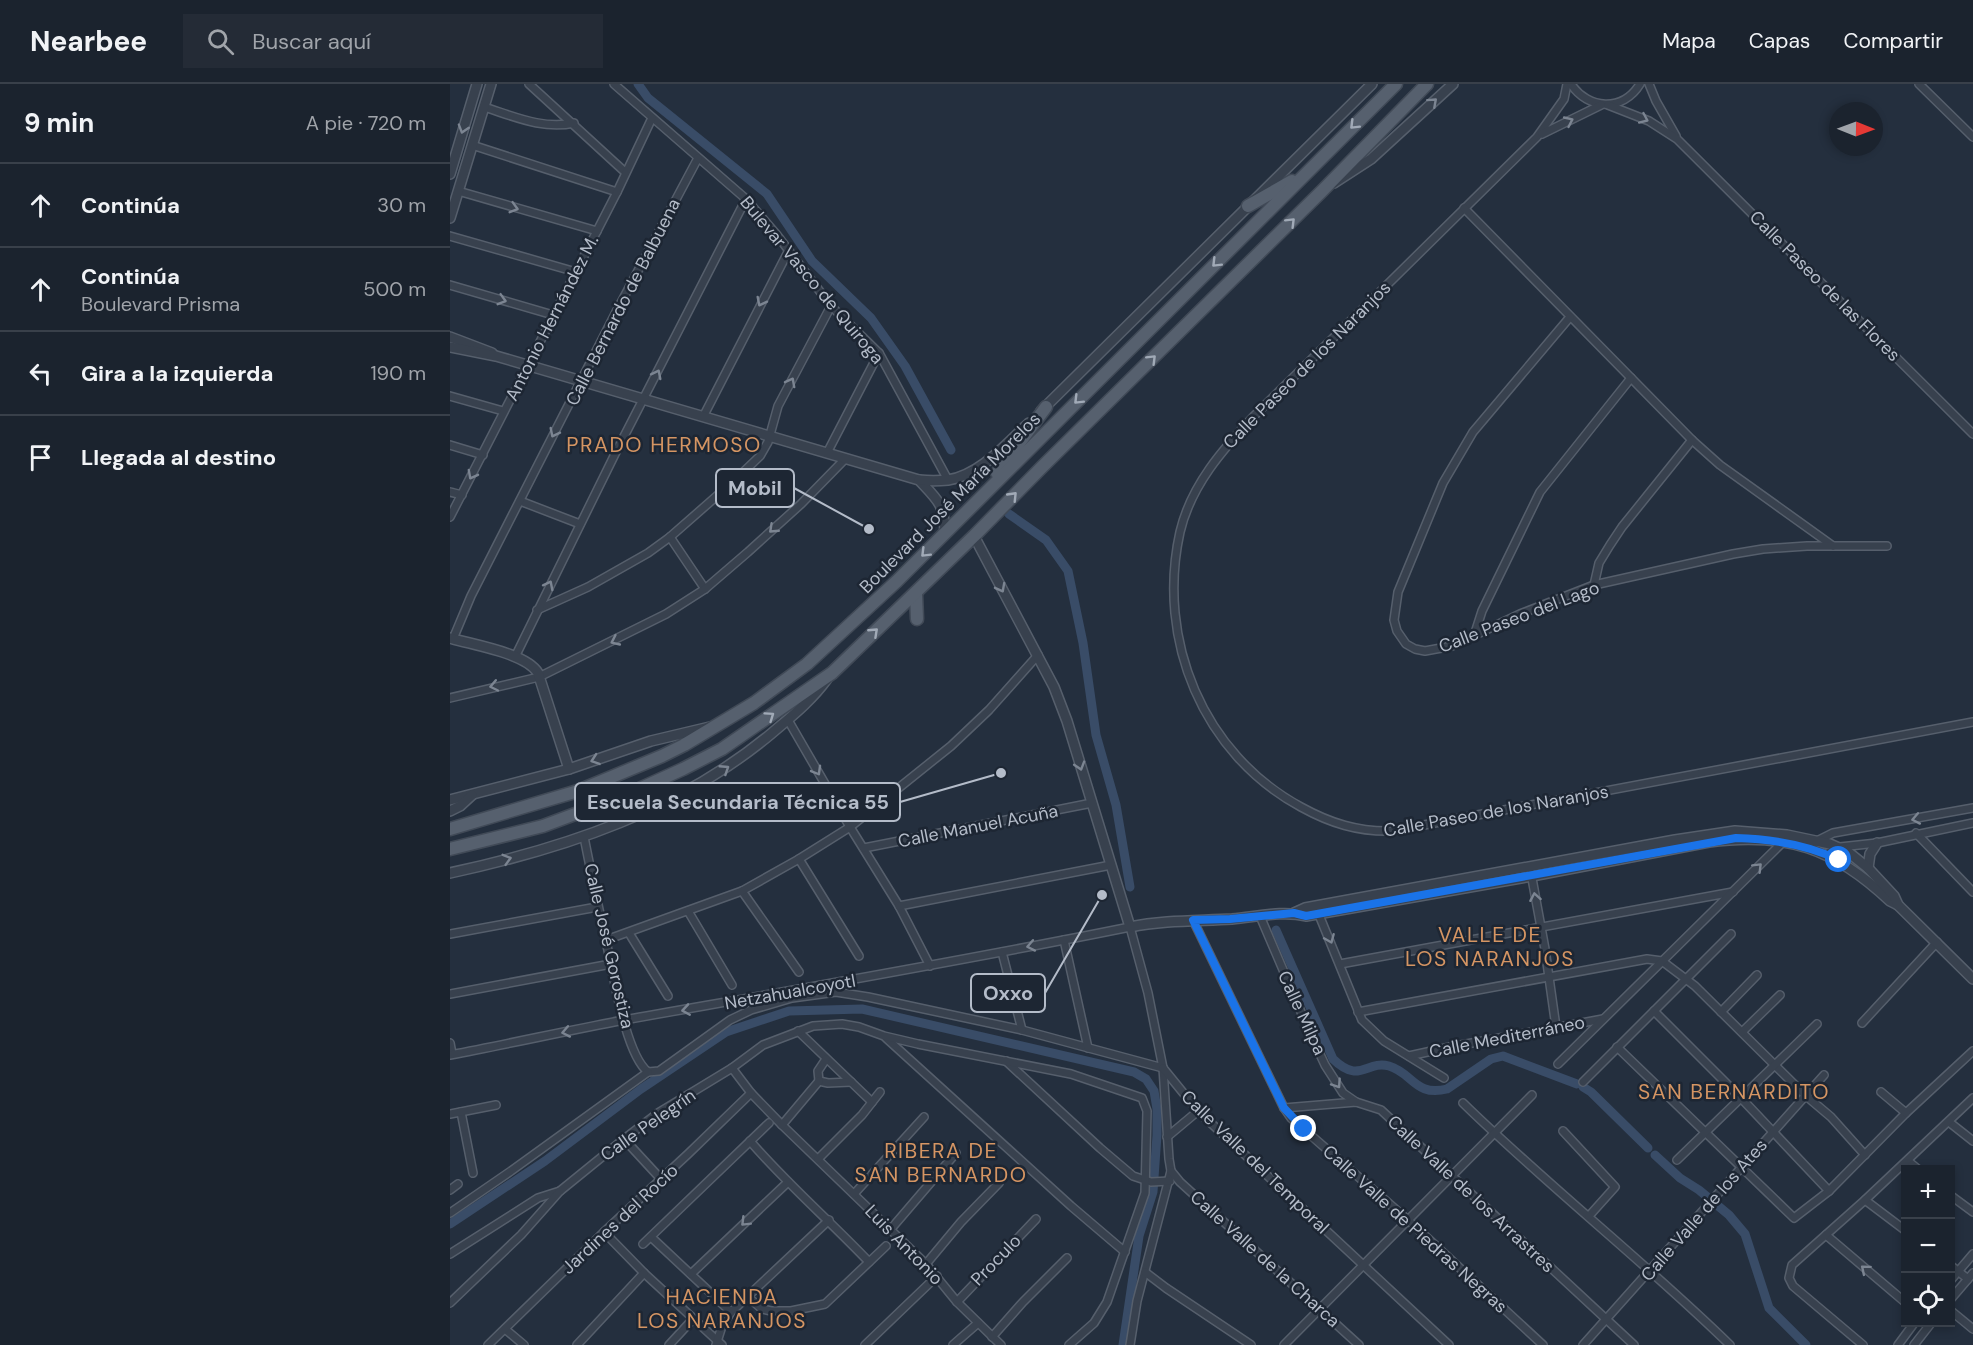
<!DOCTYPE html>
<html lang="es">
<meta charset="utf-8">
<style>
body{margin:0;font-family:"DM Sans",sans-serif;background:#242b36;color:#f1f3f6}
.controls{position:absolute;right:18px;bottom:18px;display:grid;overflow:hidden;border-radius:0px;box-shadow:0 3px 9px #0003}
.controls button{width:54px;height:54px;display:grid;place-items:center;padding:0;border:0;border-bottom:2px solid #39404a;background:#1b232e;color:#f1f3f6;font:30px sans-serif}
.compass{position:absolute;left:1379px;top:18px;width:54px;height:54px;border-radius:50%;background:#1b232e;box-shadow:0 3px 9px #0003;rotate:91deg}
.stop{position:absolute;width:18px;height:18px;margin:-14px;border:4px solid #1a73e8;border-radius:50%;background:#fff}
.stop.end{background:#1a73e8;border-color:#fff;box-shadow:0 2px 6px #0008}
.list{margin:0;padding:0;list-style:none}
h2{display:flex;justify-content:space-between;align-items:center;height:78px;margin:0;padding:0 24px;font-size:26px}
h2 small{font-size:20px;font-weight:400;color:#a0a4aa}
.list li{display:grid;grid-template-columns:39px 1fr auto;gap:18px;align-items:center;box-sizing:border-box;height:84px;padding:0 24px;border-top:2px solid #39404a}
.list b{display:block;font-size:22px;white-space:nowrap}
.list p{margin:0;font-size:20px;white-space:nowrap;color:#a0a4aa}
.list em{font-size:20px;font-style:normal;color:#a0a4aa}
.icon{flex:none;width:33px;height:33px;fill:none;stroke:currentColor;stroke-width:2;stroke-linecap:round;stroke-linejoin:round}
.map{position:relative;flex:none;width:1523px;height:1261px;overflow:hidden}
header{display:flex;align-items:center;gap:36px;box-sizing:border-box;height:84px;padding:0 30px;background:#1b232e;border-bottom:2px solid #39404a}
header strong{font-size:28px}
nav{display:flex;gap:33px;margin-inline-start:auto;font-size:21px}
.search{width:420px;height:54px;background:#242b36;display:flex;align-items:center;gap:15px;box-sizing:border-box;padding:0 21px;border-radius:0px;color:#a0a4aa;font-size:22px}
main{display:flex}
aside{flex:1;background:#1b232e}
.map>svg:first-child{display:block}
</style>
<header>
<strong>Nearbee</strong>
<div class="search"><svg class="icon" aria-label="search" viewBox="0 0 24 24"><circle cx="10" cy="10" r="6"/><path d="M15 15l6 6"/></svg>Buscar aquí</div>
<nav><a>Mapa</a><a>Capas</a><a>Compartir</a></nav>
</header>
<main>
<aside>
<h2>9 min<small>A pie · 720 m</small></h2>
<ul class="list">
<li><svg class="icon" aria-label="ahead" viewBox="0 0 24 24"><path d="M12 20V5M6 11l6-6 6 6"/></svg><div><b>Continúa</b></div><em>30 m</em></li>
<li><svg class="icon" aria-label="ahead" viewBox="0 0 24 24"><path d="M12 20V5M6 11l6-6 6 6"/></svg><div><b>Continúa</b><p>Boulevard Prisma</p></div><em>500 m</em></li>
<li><svg class="icon" aria-label="left" viewBox="0 0 24 24"><path d="M17 20v-9H6M10 6l-5 5 5 5"/></svg><div><b>Gira a la izquierda</b></div><em>190 m</em></li>
<li><svg class="icon" aria-label="arrive" viewBox="0 0 24 24"><path d="M6 21V4h12l-3 4 3 4H6"/></svg><div><b>Llegada al destino</b></div></li>
</ul>
</aside>
<div class="map">
<svg width="1523" height="1261" viewBox="0 0 1523 1261">
<rect width="100%" height="100%" fill="#242f3e"/>
<g fill="none" stroke-linecap="round" stroke-linejoin="round">
<!-- canal -->
<g stroke="#394c67" stroke-width="9">
<path d="M188,0L198,14L317,110L362,177L421,234L455,282L501,366"/>
<path d="M559,430L596,456L618,487L633,559L646,651L666,721L680,803"/>
<path d="M826,846L883,975C910,1001 916,976 939,982C963,989 965,1013 997,1005L1041,975L1053,972L1127,1000"/>
<path d="M1133,1003L1141,1008L1198,1064"/>
<path d="M1205,1071L1230,1094L1249,1106L1279,1131L1295,1150L1319,1224L1356,1261"/>
<path d="M0,1140L95,1077L191,1005L276,948L339,927L412,925L684,988L696,995L704,1007L707,1025V1051L703,1108L689,1152L673,1261"/>
</g>
<defs>
<g id="minor">
<path d="M79,0L175,88"/>
<path d="M164,0L296,115L327,151L381,222L429,269L498,396"/>
<path d="M1117,0L1114,15L1087,53L805,331C773,365 741,401 730,448C706,556 753,670 851,723C880,739 908,748 942,747L1523,638"/>
<path d="M1121,0C1138,26 1173,28 1190,0"/>
<path d="M1199,0L1206,17L1226,52"/>
<path d="M1469,0L1523,53"/>
<path d="M1158,21L1199,37L1227,55L1523,350"/>
<path d="M34,23C63,32 93,46 124,39"/>
<path d="M1092,50L1151,21"/>
<path d="M22,61L167,108"/>
<path d="M8,107L147,147"/>
<path d="M1014,124L1242,356L1270,381L1383,462"/>
<path d="M0,152L126,188"/>
<path d="M0,201L103,231"/>
<path d="M1120,233L1023,348L993,399L948,508L944,536L947,547L956,560L965,565L975,567L1002,562L1070,530L1144,501L1283,470L1313,465L1357,462H1437"/>
<path d="M0,312L53,327"/>
<path d="M253,333L339,166"/>
<path d="M0,361L33,371"/>
<path d="M377,369L429,269"/>
<path d="M0,408L12,411"/>
<path d="M70,417L130,440"/>
<path d="M0,433L167,108L202,34"/>
<path d="M220,453L255,505"/>
<path d="M1144,501L1149,479L1160,461L1172,443L1242,356"/>
<path d="M87,526L138,503L198,469L220,453L285,396L310,372L318,358L328,322L381,222"/>
<path d="M1024,552L1032,527L1090,408L1181,294"/>
<path d="M3,555L21,512L166,228L248,74"/>
<path d="M65,573L165,370L296,115"/>
<path d="M0,614L89,593L216,530L255,505L298,468L351,420L395,375"/>
<path d="M338,636L400,743L449,822L480,882"/>
<path d="M1466,749L1523,808"/>
<path d="M134,753C141,788 148,822 156,857C163,887 175,970 198,988L209,987L280,936L301,926L342,914L386,908L418,913L572,946L713,984"/>
<path d="M1365,758L1383,749L1523,724"/>
<path d="M414,764L642,719"/>
<path d="M1376,770L1390,763L1427,759L1523,739"/>
<path d="M349,775L409,872"/>
<path d="M1081,789L1095,865L1106,943"/>
<path d="M292,807L349,888"/>
<path d="M449,822L661,781"/>
<path d="M867,826L912,936L934,957L994,994"/>
<path d="M238,827L282,901"/>
<path d="M810,832L860,949L875,981L893,1009L906,1018"/>
<path d="M743,836L834,1024L841,1034L959,1137L1093,1261"/>
<path d="M179,849L218,912"/>
<path d="M0,850L147,823"/>
<path d="M156,856L292,807L349,775L400,743L501,662L539,626L588,571"/>
<path d="M614,856L638,964"/>
<path d="M552,868L572,946"/>
<path d="M890,880L1283,808"/>
<path d="M0,910L161,880"/>
<path d="M1204,927L1291,1014L1379,1107"/>
<path d="M908,928L1197,875L1212,877L1245,902L1355,1011L1381,1033L1415,1071"/>
<path d="M1271,928L1307,891"/>
<path d="M1412,939L1487,858"/>
<path d="M348,947L422,1018"/>
<path d="M1292,948L1330,911"/>
<path d="M436,954L621,1122L675,1168"/>
<path d="M0,959L2,970"/>
<path d="M1167,963L1344,1134L1379,1107L1456,1029L1523,967"/>
<path d="M0,971C58,960 116,947 174,936C343,906 512,877 680,843L698,909L713,984L719,1075L721,1087L687,1217L680,1261"/>
<path d="M959,972L1000,963L1153,935"/>
<path d="M556,977L650,1064L683,1092L701,1098L720,1097"/>
<path d="M1108,980L1333,758"/>
<path d="M282,984L301,1009L332,1041L476,1180L507,1218L551,1261"/>
<path d="M713,984L748,1027L999,1261"/>
<path d="M369,997L378,999L401,998"/>
<path d="M369,997L368,987L376,975"/>
<path d="M1133,998L1281,850"/>
<path d="M1431,1008L1456,1029"/>
<path d="M1013,1019C1099,1103 1194,1177 1280,1261"/>
<path d="M834,1024L906,1018L931,1026L1184,1261"/>
<path d="M11,1028L23,1089"/>
<path d="M0,1030L46,1021"/>
<path d="M1499,1038L1523,1057"/>
<path d="M332,1041L369,997"/>
<path d="M1113,1047L1165,1103L1139,1132"/>
<path d="M717,1053L748,1027"/>
<path d="M174,1055L210,1094"/>
<path d="M300,1057C337,1100 380,1137 419,1178"/>
<path d="M368,1075L412,1031L430,1008"/>
<path d="M1227,1076L1367,940"/>
<path d="M1458,1077L1469,1086"/>
<path d="M721,1087L730,1098L909,1261"/>
<path d="M0,1106L8,1100"/>
<path d="M404,1110L474,1033"/>
<path d="M1500,1111L1523,1128"/>
<path d="M1415,1116L1456,1147"/>
<path d="M0,1129L61,1087L198,988"/>
<path d="M440,1146L506,1069"/>
<path d="M154,1148L194,1189L272,1261"/>
<path d="M1376,1151L1456,1219"/>
<path d="M201,1153L281,1228"/>
<path d="M193,1160L319,1039"/>
<path d="M0,1170L88,1114L110,1107"/>
<path d="M476,1180L511,1138L549,1099"/>
<path d="M1500,1181L1518,1195"/>
<path d="M695,1188L716,1204L801,1261"/>
<path d="M241,1190L338,1098"/>
<path d="M1500,1197L1523,1170"/>
<path d="M298,1213L312,1225L321,1227H341L375,1220L436,1162"/>
<path d="M1500,1216L1523,1189"/>
<path d="M507,1218L586,1135"/>
<path d="M0,1219L71,1151L110,1107L174,1055L208,1029L282,984L313,961L363,942L392,940L409,943L434,952L468,960L621,990L692,1014L697,1027L695,1109L657,1218L644,1239L619,1261"/>
<path d="M1500,1226L1523,1245"/>
<path d="M55,1245L74,1261"/>
<path d="M542,1253L573,1218L617,1174"/>
<path d="M38,1261L154,1148L238,1070L301,1009"/>
<path d="M127,1261L194,1189"/>
<path d="M219,1261L243,1235"/>
<path d="M266,1261L272,1242L281,1228L379,1136"/>
<path d="M415,1261L487,1192"/>
<path d="M503,1261L528,1239"/>
<path d="M834,1261L1082,1011"/>
<path d="M1133,1261L1374,991"/>
<path d="M1413,1261L1343,1202L1339,1194L1342,1181L1415,1116L1523,1014"/>
<path d="M1448,1261L1465,1238"/>
<path d="M1464,1261L1482,1238"/>
</g>
<g id="tertiary">
<path d="M0,90L27,0"/>
<path d="M884,99L921,75L1003,0"/>
<path d="M0,134L41,0"/>
<path d="M0,253L42,269"/>
<path d="M0,263L46,272L469,396C489,417 494,420 495,449"/>
<path d="M591,327L922,0"/>
<path d="M469,396C479,397 488,397 498,396C530,391 556,360 579,339"/>
<path d="M524,452L604,603L617,637L680,843C714,836 748,837 782,835C806,833 833,826 856,832L1082,792L1259,758C1337,748 1384,764 1440,817L1448,821L1523,895"/>
<path d="M0,554C23,561 76,569 88,589L119,685"/>
<path d="M0,716L119,685L201,657L260,643"/>
<path d="M0,727L10,722L22,711"/>
<path d="M1418,784L1420,770L1427,759"/>
<path d="M0,789C116,764 230,726 322,649C342,632 362,616 377,595"/>
<path d="M844,829L855,824L1225,756L1285,747L1337,751L1380,760L1398,768L1418,784L1444,812L1448,821"/>
</g>
<g id="primary">
<path d="M798,122L842,97"/>
<path d="M547,389L596,323"/>
<path d="M466,510L467,535"/>
<path d="M0,745L128,707L212,672L234,661L304,619L357,580L447,497L946,0"/>
<path d="M0,765L93,742L176,711L233,685L272,665L382,589L524,452L592,383L872,107L977,0"/>
</g>
</defs>
<!-- minor casing -->
<use href="#minor" stroke="#565f6c" stroke-width="10"/>
<!-- tertiary casing -->
<use href="#tertiary" stroke="#565f6c" stroke-width="12"/>
<!-- primary casing -->
<use href="#primary" stroke="#414a57" stroke-width="15"/>
<!-- minor -->
<use href="#minor" stroke="#38414e" stroke-width="7"/>
<!-- tertiary -->
<use href="#tertiary" stroke="#38414e" stroke-width="9"/>
<!-- primary -->
<use href="#primary" stroke="#56606e" stroke-width="12"/>
</g>
<!-- one-way arrows -->
<defs><path id="oneway-chevron" d="M-2-3.5L2.5 0L-2 3.5" fill="none" stroke-width="1.6" stroke-linecap="round" stroke-linejoin="round" transform="scale(1.5)"/></defs>
<g stroke="#7c8592">
<use href="#oneway-chevron" transform="translate(983 18) rotate(-42)"/>
<use href="#oneway-chevron" transform="translate(1194 35) rotate(24)"/>
<use href="#oneway-chevron" transform="translate(1119 37) rotate(-25)"/>
<use href="#oneway-chevron" transform="translate(13 45) rotate(107)"/>
<use href="#oneway-chevron" transform="translate(64 124) rotate(16)"/>
<use href="#oneway-chevron" transform="translate(52 216) rotate(16)"/>
<use href="#oneway-chevron" transform="translate(311 218) rotate(117)"/>
<use href="#oneway-chevron" transform="translate(207 290) rotate(-63)"/>
<use href="#oneway-chevron" transform="translate(341 298) rotate(-62)"/>
<use href="#oneway-chevron" transform="translate(104 349) rotate(117)"/>
<use href="#oneway-chevron" transform="translate(22 391) rotate(118)"/>
<use href="#oneway-chevron" transform="translate(323 445) rotate(137)"/>
<use href="#oneway-chevron" transform="translate(99 501) rotate(-63)"/>
<use href="#oneway-chevron" transform="translate(551 504) rotate(62)"/>
<use href="#oneway-chevron" transform="translate(165 557) rotate(155)"/>
<use href="#oneway-chevron" transform="translate(44 602) rotate(168)"/>
<use href="#oneway-chevron" transform="translate(145 676) rotate(161)"/>
<use href="#oneway-chevron" transform="translate(630 682) rotate(73)"/>
<use href="#oneway-chevron" transform="translate(275 685) rotate(-33)"/>
<use href="#oneway-chevron" transform="translate(367 687) rotate(60)"/>
<use href="#oneway-chevron" transform="translate(1466 735) rotate(169)"/>
<use href="#oneway-chevron" transform="translate(57 775) rotate(-16)"/>
<use href="#oneway-chevron" transform="translate(1308 783) rotate(-45)"/>
<use href="#oneway-chevron" transform="translate(1085 813) rotate(-100)"/>
<use href="#oneway-chevron" transform="translate(880 855) rotate(67)"/>
<use href="#oneway-chevron" transform="translate(581 862) rotate(169)"/>
<use href="#oneway-chevron" transform="translate(236 926) rotate(171)"/>
<use href="#oneway-chevron" transform="translate(116 948) rotate(169)"/>
<use href="#oneway-chevron" transform="translate(887 1000) rotate(56)"/>
<use href="#oneway-chevron" transform="translate(295 1138) rotate(135)"/>
<use href="#oneway-chevron" transform="translate(1415 1185) rotate(-140)"/>
</g>
<g stroke="#a1aab7">
<use href="#oneway-chevron" transform="translate(904 41) rotate(135)"/>
<use href="#oneway-chevron" transform="translate(841 138) rotate(-45)"/>
<use href="#oneway-chevron" transform="translate(766 179) rotate(135)"/>
<use href="#oneway-chevron" transform="translate(702 275) rotate(-45)"/>
<use href="#oneway-chevron" transform="translate(628 316) rotate(135)"/>
<use href="#oneway-chevron" transform="translate(563 412) rotate(-46)"/>
<use href="#oneway-chevron" transform="translate(475 469) rotate(135)"/>
<use href="#oneway-chevron" transform="translate(424 548) rotate(-43)"/>
<use href="#oneway-chevron" transform="translate(320 632) rotate(-35)"/>
</g>
<g fill="none" stroke-linecap="round" stroke-linejoin="round">
<!-- route -->
<path stroke="#1a73e8" stroke-width="8" d="M854,1045L834,1024L743,836L780,835L844,829L856,832L1286,754C1322,755 1356,760 1389,776"/>
</g>
<g text-anchor="middle" stroke-width="5" stroke-linejoin="round" paint-order="stroke">
<!-- street labels -->
<g font-size="18" fill="#b4bcc9" stroke="#1d2633">
<text transform="translate(362 196) rotate(50)" y="6">Bulevar Vasco de Quiroga</text>
<text transform="translate(1375 202) rotate(45)" y="6">Calle Paseo de las Flores</text>
<text transform="translate(173 218) rotate(-63)" y="6">Calle Bernardo de Balbuena</text>
<text transform="translate(102 234) rotate(-63)" y="6">Antonio Hernández M.</text>
<text transform="translate(857 281) rotate(-45)" y="6">Calle Paseo de los Naranjos</text>
<text transform="translate(500 419) rotate(-45)" y="6">Boulevard José María Morelos</text>
<text transform="translate(1069 533) rotate(-21)" y="6">Calle Paseo del Lago</text>
<text transform="translate(1046 727) rotate(-10)" y="6">Calle Paseo de los Naranjos</text>
<text transform="translate(528 742) rotate(-11)" y="6">Calle Manuel Acuña</text>
<text transform="translate(159 862) rotate(77)" y="6">Calle José Gorostiza</text>
<text transform="translate(340 908) rotate(-10)" y="6">Netzahualcoyotl</text>
<text transform="translate(852 929) rotate(65)" y="6">Calle Milpa</text>
<text transform="translate(1057 953) rotate(-11)" y="6">Calle Mediterráneo</text>
<text transform="translate(198 1041) rotate(-35)" y="6">Calle Pelegrín</text>
<text transform="translate(805 1078) rotate(44)" y="6">Calle Valle del Temporal</text>
<text transform="translate(1021 1110) rotate(43)" y="6">Calle Valle de los Arrastres</text>
<text transform="translate(1254 1126) rotate(-49)" y="6">Calle Valle de los Ates</text>
<text transform="translate(170 1135) rotate(-43)" y="6">Jardines del Rocío</text>
<text transform="translate(965 1145) rotate(42)" y="6">Calle Valle de Piedras Negras</text>
<text transform="translate(454 1161) rotate(46)" y="6">Luis Antonio</text>
<text transform="translate(815 1175) rotate(42)" y="6">Calle Valle de la Charca</text>
<text transform="translate(546 1176) rotate(-46)" y="6">Proculo</text>
</g>
<!-- quarter labels -->
<g font-size="21" letter-spacing="1.5" fill="#d59563" stroke="#1d2633">
<text x="214" y="368">PRADO HERMOSO</text>
<text x="1040" y="858">VALLE DE<tspan x="1040" dy="24">LOS NARANJOS</tspan></text>
<text x="1284" y="1015">SAN BERNARDITO</text>
<text x="491" y="1074">RIBERA DE<tspan x="491" dy="24">SAN BERNARDO</tspan></text>
<text x="272" y="1220">HACIENDA<tspan x="272" dy="24">LOS NARANJOS</tspan></text>
</g>
</g>
<!-- callouts -->
<path fill="none" stroke="#b4bcc9" stroke-width="2" d="M419 445L344 404M551 689L450 718M652 811L595 909"/>
<g fill="#b4bcc9" stroke="#1d2633" stroke-width="2">
<circle cx="419" cy="445" r="6"/>
<circle cx="551" cy="689" r="6"/>
<circle cx="652" cy="811" r="6"/>
</g>
<g fill="#1d2633" stroke="#b4bcc9" stroke-width="2">
<rect x="266" y="385" width="78" height="38" rx="6"/>
<rect x="125" y="699" width="325" height="38" rx="6"/>
<rect x="521" y="890" width="74" height="38" rx="6"/>
</g>
<g font-size="20" text-anchor="middle" font-weight="bold" fill="#b4bcc9">
<text x="305" y="411">Mobil</text>
<text x="288" y="725">Escuela Secundaria Técnica 55</text>
<text x="558" y="916">Oxxo</text>
</g>
</svg>
<div class="controls">
<button>+</button>
<button>−</button>
<button><svg class="icon" aria-label="locate" viewBox="0 0 24 24"><circle cx="12" cy="12" r="6"/><path d="M12 2v4M12 18v4M2 12h4M18 12h4"/></svg></button>
</div>
<svg class="compass" viewBox="-18 -18 36 36"><path d="M0-13l5 13h-10z" fill="#e53935"/><path d="M0 13l5-13h-10z" fill="#a0a4aa"/></svg>
<div class="stop" style="left:1389px;top:776px"></div>
<div class="stop end" style="left:854px;top:1045px"></div>
</div>
</main>
